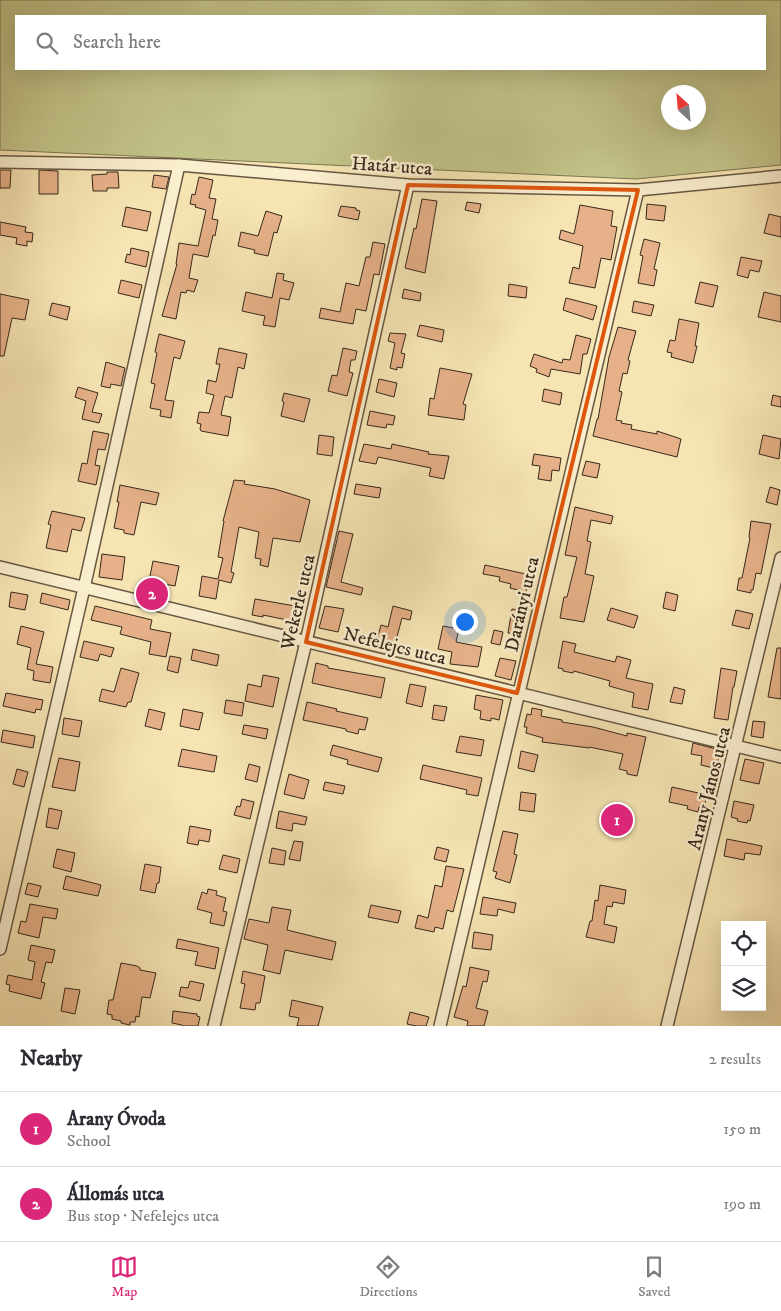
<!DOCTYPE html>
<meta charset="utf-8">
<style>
body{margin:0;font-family:"IM FELL DW Pica",serif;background:#f2f2f3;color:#2b2b33}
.controls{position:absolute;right:15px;bottom:15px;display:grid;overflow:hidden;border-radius:0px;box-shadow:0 5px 20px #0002}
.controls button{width:45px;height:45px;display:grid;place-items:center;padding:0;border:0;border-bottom:1px solid #e1e1e2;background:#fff;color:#2b2b33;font:25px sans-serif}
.compass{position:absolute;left:661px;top:85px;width:45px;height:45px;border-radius:50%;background:#fff;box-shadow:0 5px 20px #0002;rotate:334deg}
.you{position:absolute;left:464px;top:621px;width:18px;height:18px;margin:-12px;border:4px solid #fff;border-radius:50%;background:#1a73e8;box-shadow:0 0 0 8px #1a73e833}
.badge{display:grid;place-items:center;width:32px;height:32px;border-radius:50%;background:#db2777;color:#fff;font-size:16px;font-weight:700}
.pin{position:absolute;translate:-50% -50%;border:2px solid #fff;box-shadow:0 1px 5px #0006}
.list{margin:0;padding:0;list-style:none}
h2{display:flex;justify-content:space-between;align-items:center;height:65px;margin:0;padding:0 20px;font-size:21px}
h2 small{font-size:16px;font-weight:400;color:#7c7c81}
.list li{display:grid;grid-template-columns:32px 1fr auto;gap:15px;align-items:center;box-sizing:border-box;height:75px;padding:0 20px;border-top:1px solid #e1e1e2}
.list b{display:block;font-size:19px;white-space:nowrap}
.list p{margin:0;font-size:16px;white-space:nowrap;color:#7c7c81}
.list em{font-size:16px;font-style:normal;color:#7c7c81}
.icon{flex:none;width:28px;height:28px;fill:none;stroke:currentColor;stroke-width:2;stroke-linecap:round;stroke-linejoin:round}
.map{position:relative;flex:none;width:781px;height:1026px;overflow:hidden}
.search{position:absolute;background:#fff;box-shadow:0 5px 20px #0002;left:15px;right:15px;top:15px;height:55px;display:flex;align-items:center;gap:12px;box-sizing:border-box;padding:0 18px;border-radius:0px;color:#7c7c81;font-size:19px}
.sheet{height:215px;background:#fff}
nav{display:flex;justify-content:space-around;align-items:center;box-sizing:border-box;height:70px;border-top:1px solid #e1e1e2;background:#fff;font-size:14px;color:#7c7c81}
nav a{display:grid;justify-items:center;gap:2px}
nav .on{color:#db2777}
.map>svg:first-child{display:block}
</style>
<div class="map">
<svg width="781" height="1026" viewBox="0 0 781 1026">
<rect width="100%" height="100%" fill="#f6e5b3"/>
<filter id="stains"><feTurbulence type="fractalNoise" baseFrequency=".004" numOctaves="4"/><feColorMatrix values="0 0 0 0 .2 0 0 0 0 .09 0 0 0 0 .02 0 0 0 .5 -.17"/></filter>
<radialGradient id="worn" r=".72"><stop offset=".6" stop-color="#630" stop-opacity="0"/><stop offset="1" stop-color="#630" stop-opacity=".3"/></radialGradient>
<!-- green -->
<path fill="#c2c389" stroke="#7c7653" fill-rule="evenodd" d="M0,0H781V165L636,179L0,150ZM16,16H765V69H16ZM668,92H698V122H668Z"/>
<!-- building -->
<g fill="#e6b188" stroke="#37281d">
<path d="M0,170H11L10,188H0Z"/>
<path d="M39,170L58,171V194H39Z"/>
<path d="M107,172H118L119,188H107V191H93L92,175L107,174Z"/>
<path d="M154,175L169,177L166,189L152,187Z"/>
<path d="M199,177L213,180L209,198L216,199L212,219L218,220L215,236L213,235L208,257L193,254L189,278L198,280L194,292L187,290L186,293L181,292L176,319L162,316L177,264H176L179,243L198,246L206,210L195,207L196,205L190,204L192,194L195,195Z"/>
<path d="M422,199L437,201L425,273L405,268L414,228L416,229Z"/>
<path d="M467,202L481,204L479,213L465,210Z"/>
<path d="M647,204L666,206L664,221L646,219Z"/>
<path d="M580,205L613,211L611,226L617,227L611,260L601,258L595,288L569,283L573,267L579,269L583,246L559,239L561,230L574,234Z"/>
<path d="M341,206L356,208V210L360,211L358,220L338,216Z"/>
<path d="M126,207L151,212L147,231L122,226Z"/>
<path d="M266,211L282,216L277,233L274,232L268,256L254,253L255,250L238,246L241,232L258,236Z"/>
<path d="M769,214L781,217V237L764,233Z"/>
<path d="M0,222L26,227L25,232L33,233L32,242L27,241V246L16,244L17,238L0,235Z"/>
<path d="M644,239L660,243L654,269L657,270L654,286L638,283L643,256L640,255Z"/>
<path d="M373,242L385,244L379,275L374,274L366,311L356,309L353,324L319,318L321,308L340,312L346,283L359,286L366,257H370Z"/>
<path d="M131,248L149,252L146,267L125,262L127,254L130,255Z"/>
<path d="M741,257L762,261L759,272L750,270L748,278L737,275Z"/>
<path d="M277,273L284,274L283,280L294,283L289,300L280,298L275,327L263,325L265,316L242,311L246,292L272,298Z"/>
<path d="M121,280L142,285L139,298L118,293Z"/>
<path d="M700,282L718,286L713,307L695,303Z"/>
<path d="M509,284L527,287L526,298L508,296Z"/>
<path d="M404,289L421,293L420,301L402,298Z"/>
<path d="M764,292L781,296V322L758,317Z"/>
<path d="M0,294L29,300L25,320L12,318L4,356H0Z"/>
<path d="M566,298L597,306L593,320L563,310Z"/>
<path d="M634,301L654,305L651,316L632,312Z"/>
<path d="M52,303L70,307L67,320L49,315Z"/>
<path d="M679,319L699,323L695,346H697L693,363L671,357L672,353L667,352L670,340L675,341Z"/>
<path d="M420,325L444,330L442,342L417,336Z"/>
<path d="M618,327L636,331L628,360L630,361L627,374L623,373L619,391L622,392L616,420L622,421L621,423L632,425L631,429L657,434V431L681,439L677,457L593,436L597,419H598L609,357Z"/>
<path d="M390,333L406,334L401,353L405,354L402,368L397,367V370L390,368L395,343L388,341Z"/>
<path d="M159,334L185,341L180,359L174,357L165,400L174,401L171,418L160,416L161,410L150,408L155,384L151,383L157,353L155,352Z"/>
<path d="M576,335L591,339L587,354H583L580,374L551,369L549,377L536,372L537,369L530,366L534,354L562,363L563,359L570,360Z"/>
<path d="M219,348L247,354L244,369L238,367L232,398L225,396L221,415L231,417L228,436L201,431L200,429L201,424L197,423L199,412L209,413L214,395L206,393L208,380L216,382L220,364H216Z"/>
<path d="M343,348L357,351L355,360H351L349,372L353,373L347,396L328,391L332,375L337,376Z"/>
<path d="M106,362L125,368L121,386L111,384L110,388L101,386Z"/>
<path d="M440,368L472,374L463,404L466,405L464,420L428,415L430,398L434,399Z"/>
<path d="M379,379L397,383L394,397L376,392Z"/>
<path d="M78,387L98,393L92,412L102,414L99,423L82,419L86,401L75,397Z"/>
<path d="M544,389L562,393L560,405L542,401Z"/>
<path d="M284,393L310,399L304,422L281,416L284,402L282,401Z"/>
<path d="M773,395L781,397V407L771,405Z"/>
<path d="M370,411L395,416L393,425L387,424L386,428L367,425Z"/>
<path d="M93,431L109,434L105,450L98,449L95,465L100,466L96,485L78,481L82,463L87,464Z"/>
<path d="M319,435L334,437L332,456L317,454Z"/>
<path d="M763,435L781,439L779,459L759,454Z"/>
<path d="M364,444L391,449L392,444L429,452L428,454L449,456L444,479L429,476L431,468L378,457L376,464L359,461Z"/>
<path d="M534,454L561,458L559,471L552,470L551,481L538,479L540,466L532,465Z"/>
<path d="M586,461L600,464L597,478L582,475Z"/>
<path d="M234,480L245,481L244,484L275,489L310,500L300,542L273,538L268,567L260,565L261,559L255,558L259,532L239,527L231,572L234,573L231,583L219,580L216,599L199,596L202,576L218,579L223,558L218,557L224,521H223Z"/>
<path d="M356,484L381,488L379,498L354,494Z"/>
<path d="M120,485L159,493L156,505L141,502L134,535L124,533V530L114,528L119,502H117Z"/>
<path d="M770,487L780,490L777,505L766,502Z"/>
<path d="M575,507L613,516L611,524L591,520L587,541L591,542L585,574L594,576L584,622L560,618L564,597H567L577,557L565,555Z"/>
<path d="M52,511L85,518L81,531L72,529L67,552L46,548L51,525L48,524Z"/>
<path d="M751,521L771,524L761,574L756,573L753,590H751V593L737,590L739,578H742L750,538L749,537Z"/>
<path d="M339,531L353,534L341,582L363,588L361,595L326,587Z"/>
<path d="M102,554L125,557L122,580L99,577Z"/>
<path d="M153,561L179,566L175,586L149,581Z"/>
<path d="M485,565L530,575L526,592L510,588L511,584L499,581L500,577L483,574Z"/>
<path d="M11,592L28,595L25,610L9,607Z"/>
<path d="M666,592L678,595L675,611L663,608Z"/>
<path d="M42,593L70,600L68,610L40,603Z"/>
<path d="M255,599L295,606L292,621L263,615V617L252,615Z"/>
<path d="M95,606L152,620L150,629L171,633L166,657L149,654L151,642L120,634L122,627L91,620Z"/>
<path d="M325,606L344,609L338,632L319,628Z"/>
<path d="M393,606L412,611L410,620L402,618L394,648L376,643L381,625L388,627Z"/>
<path d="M611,608L638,616L634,628L607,620Z"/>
<path d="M512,609L525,611L521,634L508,633Z"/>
<path d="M736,610L753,614L749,629L732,625Z"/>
<path d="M21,626L44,632L36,664L53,667L50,683L33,680L34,671L27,669L31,648L17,644Z"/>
<path d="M443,626L459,629L456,642L482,647L478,667L450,664L452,652L438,649Z"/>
<path d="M494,630L503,632L500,645L491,643Z"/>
<path d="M84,641L114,648L111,657L100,654L98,661L80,657Z"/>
<path d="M563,641L576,644L574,652L615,662L617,656L631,660L626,678L653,684L648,710L632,707L634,693L609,686L610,681L574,671L573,673L563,671V669L558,668Z"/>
<path d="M777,648H781V699L768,697Z"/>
<path d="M193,649L219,655L217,666L191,660Z"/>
<path d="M170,656L181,658L178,673L167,670Z"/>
<path d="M500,658L516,661L511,680L495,676Z"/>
<path d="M316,663L328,666V668L385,678L381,698L312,683Z"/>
<path d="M121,668L139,673L131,702H128L126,707L99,701L102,689L114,692Z"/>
<path d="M721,668L737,671L734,687H733L728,720L714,718Z"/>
<path d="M263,675L279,678L273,707L245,701L248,684L261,687Z"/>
<path d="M410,684L426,687L422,707L406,703Z"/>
<path d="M674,687L685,690L682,704L670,702Z"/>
<path d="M6,693L43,700L41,710L36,709L35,713L3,706Z"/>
<path d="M476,695L503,700L499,720L491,718V721L480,719L481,711L474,709Z"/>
<path d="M226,700L244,703L242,716L224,713Z"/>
<path d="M307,702L337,709L336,711L368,718L365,730L359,729L358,734L346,731V729L303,720Z"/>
<path d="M434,705L447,707L444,721L432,719Z"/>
<path d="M532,708L542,710L541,716L562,720V722L593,727L627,736V733L646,737L637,776L627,774V771L619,769L623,754L589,747V748L542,742L543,738L526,733L527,727H524L527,714L531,715Z"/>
<path d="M149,709L165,713L161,730L145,726Z"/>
<path d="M183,709L203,713L199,730L180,726Z"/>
<path d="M64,718L82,721L79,737L62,734Z"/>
<path d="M753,721L765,722L763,738L751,736Z"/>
<path d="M244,725L268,729L266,739L242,734Z"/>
<path d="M3,730L35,736L33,748L1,742Z"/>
<path d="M460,736L484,740L481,756L456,752Z"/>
<path d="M693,743L720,750L717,769L701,765L702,756L691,754Z"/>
<path d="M333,745L382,758L378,772L347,764L348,760L330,755Z"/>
<path d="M182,749L217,756L214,772L178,766Z"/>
<path d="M521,751L538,755L534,772L518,768Z"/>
<path d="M59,758L80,762L75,791L52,787Z"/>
<path d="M745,759L764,763L759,784L740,780Z"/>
<path d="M249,764L260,767L257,782L245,779Z"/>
<path d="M423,765L482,778L478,796L466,794L467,790L420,779Z"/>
<path d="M17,769L28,772L24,787L13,784Z"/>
<path d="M289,774L309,780L304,799L284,794Z"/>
<path d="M325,782L345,786L343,794L323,790Z"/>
<path d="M672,787L707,795L704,808L699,807L698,812L687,809L688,806L669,802Z"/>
<path d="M521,792L536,794L534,812L519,810Z"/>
<path d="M242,799L254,802L250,819L234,815L237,806L240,807Z"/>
<path d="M734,801L754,805L750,821L748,820L747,823L737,821L738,819L731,817Z"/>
<path d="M49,808L62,811L58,829L46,827Z"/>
<path d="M279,811L307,817L305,825L293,823L292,831L276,828Z"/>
<path d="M190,826L211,830L209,842L199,840L198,845L187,843Z"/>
<path d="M503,831L518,834L514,854L517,855L510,883L495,878L497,872L493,871Z"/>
<path d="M727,839L762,846L760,855L745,853L744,860L724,856Z"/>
<path d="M294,841L303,842L300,861L289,859Z"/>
<path d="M437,847L449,850L446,862L434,859Z"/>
<path d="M272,848L286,851L284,865L269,863Z"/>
<path d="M57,849L75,853L71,872L53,867Z"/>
<path d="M223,855L240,859L237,873L219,869Z"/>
<path d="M145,864L161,867L159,883H157L155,893L140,890Z"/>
<path d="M446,866L464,869L453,912L447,910L443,929L435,927L434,932L415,928L418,915L428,918L435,885L442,887Z"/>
<path d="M66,876L101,885L98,896L63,889Z"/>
<path d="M28,883L41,886L38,897L25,894Z"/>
<path d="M600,885L626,890L624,904L613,902L612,907L607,906L604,924L617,927L614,943L586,937L590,921H592L595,900L598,901Z"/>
<path d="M208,889L217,891L216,895L226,898L223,911L227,912L224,926L210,923L212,913L197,909L202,892L207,894Z"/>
<path d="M483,897L516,903L514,913L498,909L497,916L480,914Z"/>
<path d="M30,904L58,909L56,919L43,917L39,938L18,933L21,921L26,922Z"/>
<path d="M371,905L401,911L398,923L368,917Z"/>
<path d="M272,907L291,910L287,930L336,942L332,960L285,950L280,974L263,970L268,945L244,939L249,919L269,923Z"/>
<path d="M474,932L493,935L491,950L472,948Z"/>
<path d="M178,939L219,948L215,969L195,965L198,952L176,948Z"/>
<path d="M31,945L55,950L52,963L46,962L41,982L45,983L41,999L9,991L10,985L6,984L8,975L32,980L35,962L28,960Z"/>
<path d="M121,963L137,966L140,968V970L156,973L150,998L142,997L139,1017L136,1016L135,1022H130V1025L121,1023V1021L112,1019V1015L107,1014L109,1000H113Z"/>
<path d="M470,967L489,971L487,982L483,981L476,1008L488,1011L484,1026H467L468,1021L454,1017L463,986L466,987Z"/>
<path d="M243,971L265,976L260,1003H256L255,1010L240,1008L245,984L241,983Z"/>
<path d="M190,981L204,984L200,1001L179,996L181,987L188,988Z"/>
<path d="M65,988L80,990L75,1014L61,1011Z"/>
<path d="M292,1000L323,1007L318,1026H297L299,1018L289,1016Z"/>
<path d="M173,1011L197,1014V1016L200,1017L198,1026H182V1025L172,1023Z"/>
<path d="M410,1012L429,1017L426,1026H416L407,1024Z"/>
</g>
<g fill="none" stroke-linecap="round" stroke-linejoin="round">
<defs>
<g id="minor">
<path d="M0,162L179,165L408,185L638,190L781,176"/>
<path d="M0,567L781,757"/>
<path d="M0,949L84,588L179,165"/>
<path d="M214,1026L306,642L408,185"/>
<path d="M440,1026L638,190"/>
<path d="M667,1026L781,558"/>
</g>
</defs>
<!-- minor casing -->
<use href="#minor" stroke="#675742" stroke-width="14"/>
<!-- minor -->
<use href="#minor" stroke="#f9eece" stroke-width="11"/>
</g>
<!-- marked area -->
<path fill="none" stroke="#df570d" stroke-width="4" stroke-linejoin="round" d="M408,185L638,190L517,693L306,642Z"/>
<g text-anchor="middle" stroke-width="5" stroke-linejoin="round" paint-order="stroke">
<!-- street labels -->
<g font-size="19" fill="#37281d" stroke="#f9eece">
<text transform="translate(392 165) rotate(4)" y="7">Határ utca</text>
<text transform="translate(297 602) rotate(-77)" y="7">Wekerle utca</text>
<text transform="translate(521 604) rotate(-77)" y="7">Darányi utca</text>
<text transform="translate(395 645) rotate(14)" y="7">Nefelejcs utca</text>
<text transform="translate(708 788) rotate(-76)" y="7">Arany János utca</text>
</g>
</g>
<rect width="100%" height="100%" filter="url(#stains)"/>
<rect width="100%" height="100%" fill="url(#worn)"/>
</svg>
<div class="controls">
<button><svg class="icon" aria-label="locate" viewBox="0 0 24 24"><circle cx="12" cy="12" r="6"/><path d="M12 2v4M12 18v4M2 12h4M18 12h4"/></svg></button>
<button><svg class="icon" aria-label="layers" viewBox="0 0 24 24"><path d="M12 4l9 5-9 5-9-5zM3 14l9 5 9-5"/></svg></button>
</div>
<svg class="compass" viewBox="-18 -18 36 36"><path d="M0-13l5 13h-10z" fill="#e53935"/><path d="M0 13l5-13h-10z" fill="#7c7c81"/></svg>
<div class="you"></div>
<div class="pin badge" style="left:617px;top:820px">1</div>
<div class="pin badge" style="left:152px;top:594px">2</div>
<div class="search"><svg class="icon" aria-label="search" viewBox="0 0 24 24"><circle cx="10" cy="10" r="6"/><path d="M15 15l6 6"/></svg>Search here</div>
</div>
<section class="sheet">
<h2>Nearby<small>2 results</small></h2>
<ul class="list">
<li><span class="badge">1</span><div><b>Arany Óvoda</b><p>School</p></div><em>150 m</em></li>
<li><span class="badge">2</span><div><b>Állomás utca</b><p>Bus stop · Nefelejcs utca</p></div><em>190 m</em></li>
</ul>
</section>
<nav>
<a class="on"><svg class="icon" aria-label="map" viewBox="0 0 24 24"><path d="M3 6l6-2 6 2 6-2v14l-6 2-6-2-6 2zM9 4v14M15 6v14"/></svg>Map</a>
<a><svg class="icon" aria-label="directions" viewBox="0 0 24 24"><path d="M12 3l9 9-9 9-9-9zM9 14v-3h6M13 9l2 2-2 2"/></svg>Directions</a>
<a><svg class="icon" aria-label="saved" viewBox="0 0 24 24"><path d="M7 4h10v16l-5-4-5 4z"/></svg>Saved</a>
</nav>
